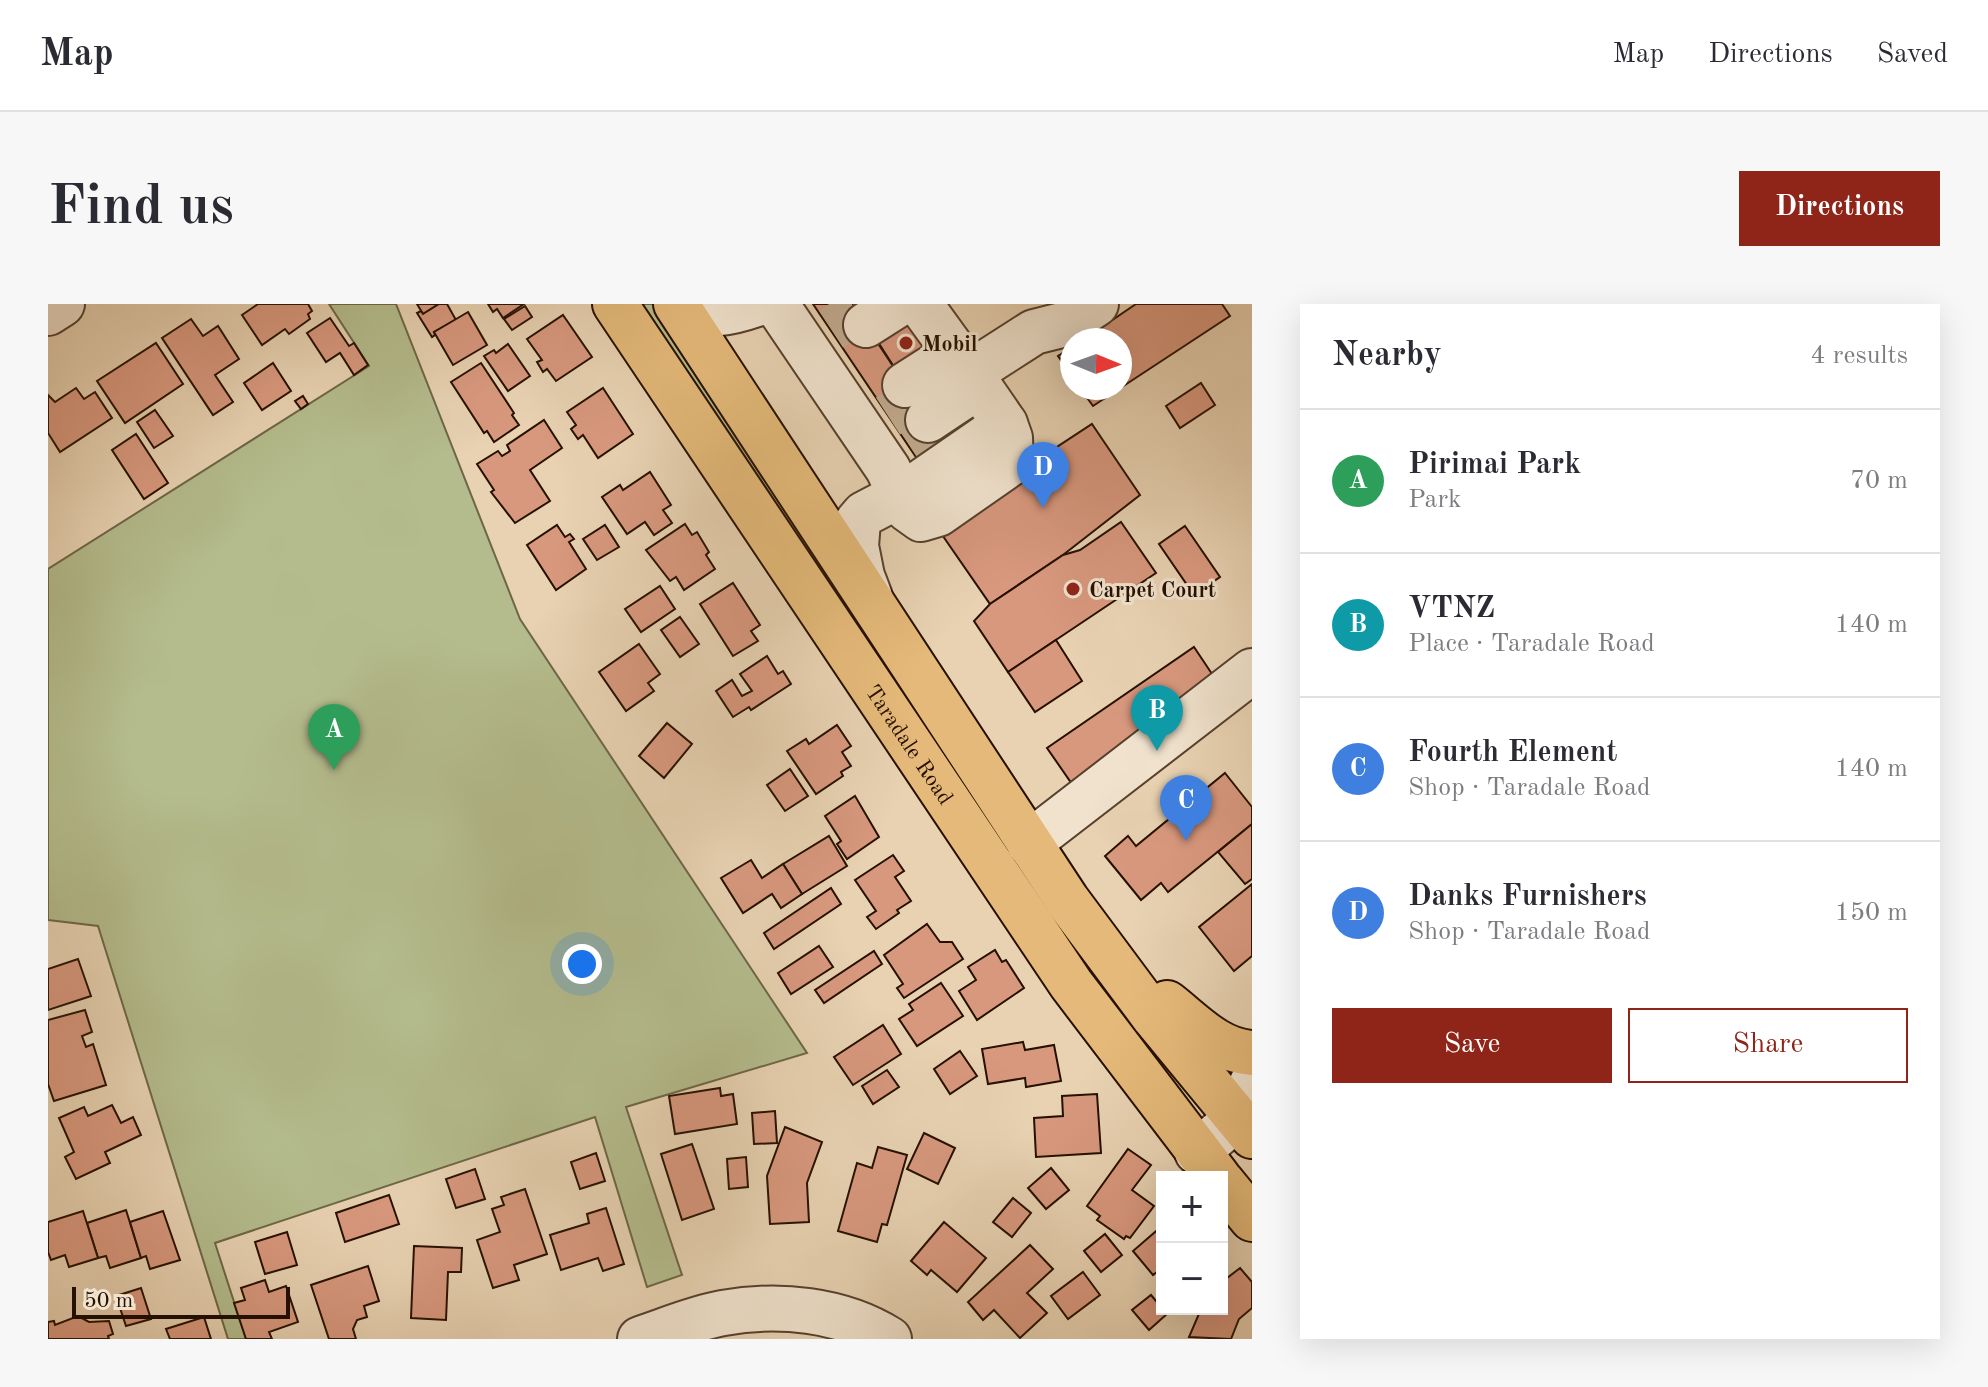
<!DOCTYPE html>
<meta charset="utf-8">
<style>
body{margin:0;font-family:"Old Standard TT",serif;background:#f7f7f7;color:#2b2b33}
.controls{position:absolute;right:24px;bottom:24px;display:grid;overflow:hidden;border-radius:0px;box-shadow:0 8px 32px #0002}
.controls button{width:72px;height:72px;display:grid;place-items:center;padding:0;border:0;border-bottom:2px solid #e1e1e2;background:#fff;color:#2b2b33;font:40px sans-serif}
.compass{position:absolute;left:1012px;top:24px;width:72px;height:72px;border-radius:50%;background:#fff;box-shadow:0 8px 32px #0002;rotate:91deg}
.scale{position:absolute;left:24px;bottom:20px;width:218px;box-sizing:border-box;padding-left:8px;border:4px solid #261001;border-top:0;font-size:22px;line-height:28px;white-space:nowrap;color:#261001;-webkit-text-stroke:6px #f0e2cd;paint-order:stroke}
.you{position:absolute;left:534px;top:660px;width:28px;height:28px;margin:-20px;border:6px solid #fff;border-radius:50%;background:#1a73e8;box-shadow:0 0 0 12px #1a73e833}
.badge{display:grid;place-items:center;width:52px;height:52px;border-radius:50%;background:#8f2418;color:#fff;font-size:26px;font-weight:700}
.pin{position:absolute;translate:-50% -66px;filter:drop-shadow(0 2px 4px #0008)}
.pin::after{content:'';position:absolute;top:42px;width:28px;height:24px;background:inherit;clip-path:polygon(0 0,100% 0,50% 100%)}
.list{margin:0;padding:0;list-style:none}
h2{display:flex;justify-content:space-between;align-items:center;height:104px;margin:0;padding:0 32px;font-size:34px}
h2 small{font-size:26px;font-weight:400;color:#7c7c81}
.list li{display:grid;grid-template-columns:52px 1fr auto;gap:24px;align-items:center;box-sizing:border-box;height:144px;padding:0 32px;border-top:2px solid #e1e1e2}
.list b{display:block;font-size:30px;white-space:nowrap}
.list p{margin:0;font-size:26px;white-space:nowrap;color:#7c7c81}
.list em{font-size:26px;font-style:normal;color:#7c7c81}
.actions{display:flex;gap:16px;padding:24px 32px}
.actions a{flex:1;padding:18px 0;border:2px solid #8f2418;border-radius:0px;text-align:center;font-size:28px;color:#8f2418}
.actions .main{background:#8f2418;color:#fff}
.map{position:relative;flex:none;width:1204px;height:1035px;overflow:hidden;border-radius:0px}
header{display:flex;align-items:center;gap:48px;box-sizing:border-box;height:112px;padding:0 40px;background:#fff;border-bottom:2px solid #e1e1e2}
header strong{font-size:38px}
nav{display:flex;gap:44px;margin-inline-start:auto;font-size:28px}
.intro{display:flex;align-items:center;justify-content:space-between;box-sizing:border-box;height:192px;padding:0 48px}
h1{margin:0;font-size:56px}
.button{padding:20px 36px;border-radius:0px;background:#8f2418;color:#fff;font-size:28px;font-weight:700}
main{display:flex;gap:48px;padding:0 48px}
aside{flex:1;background:#fff;border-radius:0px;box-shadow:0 8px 32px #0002}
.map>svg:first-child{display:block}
</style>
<header>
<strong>Map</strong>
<nav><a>Map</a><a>Directions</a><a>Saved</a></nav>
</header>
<div class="intro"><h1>Find us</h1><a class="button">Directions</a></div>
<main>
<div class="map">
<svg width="1204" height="1035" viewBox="0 0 1204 1035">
<rect width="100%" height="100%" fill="#e8d2b2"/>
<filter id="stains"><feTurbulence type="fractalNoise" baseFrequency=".0025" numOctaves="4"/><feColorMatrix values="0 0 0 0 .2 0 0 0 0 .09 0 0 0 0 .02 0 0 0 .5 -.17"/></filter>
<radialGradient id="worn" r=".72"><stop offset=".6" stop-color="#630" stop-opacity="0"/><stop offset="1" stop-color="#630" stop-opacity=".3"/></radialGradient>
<!-- green -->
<g fill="#b4bc8d" stroke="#6d6647" stroke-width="2">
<path d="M281,0H348L472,315L759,749L578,803L634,971L599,983L547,813L167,939L198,1035H180L50,622L0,616V265L321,62Z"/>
<path d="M588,0H607L1140,778L1038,674Z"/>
</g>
<!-- building -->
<g fill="#d8987e" stroke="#261001" stroke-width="2">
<path d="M210,0H260L264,7L260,10L262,15L241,30L237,25L214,41L194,11Z"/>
<path d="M369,0H391L375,10Z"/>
<path d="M391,0H399L408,16L386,28L387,31L384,33L369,9L373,7L375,10Z"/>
<path d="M440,0H476L455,14L449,5L445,8Z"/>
<path d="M765,0H804L897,141L872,159Z"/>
<path d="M1088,0H1174L1182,12L1045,102L1032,84H1072V36H1035Z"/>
<path d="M477,2L484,13L464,26L456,15Z"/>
<path d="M420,8L439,41L405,61L386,28Z"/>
<path d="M515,11L544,53L508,77L499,65L495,68L489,58L494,56L479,35Z"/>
<path d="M868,13L887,40L848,66L830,38Z"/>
<path d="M282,14L301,42L306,39L320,61L306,71L292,49L278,58L259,29Z"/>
<path d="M143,15L155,32L170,22L191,55L167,71L185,98L165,111L114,34Z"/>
<path d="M108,39L135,80L77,119L49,77Z"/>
<path d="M460,40L482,72L460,87L436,52L446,46L448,49Z"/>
<path d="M1024,43V72L1010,52Z"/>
<path d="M225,59L243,87L214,106L196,79Z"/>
<path d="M433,59L466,109L464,111L471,121L446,138L439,127L436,129L403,78Z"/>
<path d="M1153,79L1167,101L1132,124L1118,102Z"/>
<path d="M28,84L36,95L47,88L64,114L12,148L0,129V91L7,98Z"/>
<path d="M555,84L585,130L550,154L535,131L530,135L523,125L528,121L519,108Z"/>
<path d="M255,92L260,100L253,105L247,97Z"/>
<path d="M107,106L125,132L106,144L89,118Z"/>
<path d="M496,116L514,144L482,166L502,197L467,219L443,188L446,186L429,160L450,147L454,152L462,147L459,141Z"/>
<path d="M1044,120L1092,191L1015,251L942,300L888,222Z"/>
<path d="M88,130L120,179L96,195L64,146Z"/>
<path d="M602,168L623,201L615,206L624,219L606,231L597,218L579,230L554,193L572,181L575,186Z"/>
<path d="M1073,218L1108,269L960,368L926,317L942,300L1015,251L1032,246Z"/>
<path d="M637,220L644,231L649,228L661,248L658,251L667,265L636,286L628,273L622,277L598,246Z"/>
<path d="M509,221L517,233L522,230L526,235L521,238L538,265L508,286L479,241Z"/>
<path d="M557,221L571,243L549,256L535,235Z"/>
<path d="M1137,222L1172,273L1146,291L1111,240Z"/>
<path d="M685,279L712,321L703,327L710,337L685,352L652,300Z"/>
<path d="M612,282L627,305L593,328L577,305Z"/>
<path d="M632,313L651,340L632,353L613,326Z"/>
<path d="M1008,336L1034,377L987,408L960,368Z"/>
<path d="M591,340L612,370L600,379L606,387L578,407L551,368Z"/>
<path d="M1146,343L1170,379L1024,480L999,444Z"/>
<path d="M719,352L730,370L735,367L743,380L703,406L701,403L685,413L668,387L684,376L694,392L704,387L692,370Z"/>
<path d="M619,419L644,440L616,474L591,452Z"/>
<path d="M789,421L803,442L794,448L803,462L793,468L795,472L768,490L739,447L758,435L761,440Z"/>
<path d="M742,465L760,492L737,507L719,481Z"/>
<path d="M1177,469L1204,503V520L1120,588L1113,579L1093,596L1057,552L1080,532L1088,542Z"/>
<path d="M807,492L831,533L799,555L789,540L793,537L777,512Z"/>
<path d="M1204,520V575L1197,580L1170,548Z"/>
<path d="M781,532L799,562L754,590L735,560Z"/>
<path d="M845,551L856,567L847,573L863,597L849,606L851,609L828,625L819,613L828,607L807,576Z"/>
<path d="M703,556L714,574L735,560L754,590L733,604L724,590L695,609L673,574Z"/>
<path d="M1204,580V652L1186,667L1151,623Z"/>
<path d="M783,584L793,600L726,645L716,629Z"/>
<path d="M879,620L892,638H904L915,655L856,694L849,684L855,680L836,651Z"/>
<path d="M771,642L785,663L743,690L730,669Z"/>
<path d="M947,646L954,658L958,656L976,684L929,716L911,687L928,676L920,663Z"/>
<path d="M826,647L834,660L776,699L767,686Z"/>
<path d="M30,655L43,692L0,706V665Z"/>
<path d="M893,679L915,712L869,742L851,715L865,706L861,700Z"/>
<path d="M37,706L44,728L34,732L38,743L45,740L58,781L6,797L0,780V716Z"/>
<path d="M835,721L853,750L805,781L786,753Z"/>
<path d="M975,738L977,746L1006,741L1013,777L978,783L977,774L940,780L934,745Z"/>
<path d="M912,747L929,772L902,790L886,765Z"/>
<path d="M839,766L851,783L825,800L814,782Z"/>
<path d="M672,784L673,792L685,790L689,820L627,830L621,792Z"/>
<path d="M1049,790L1053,849L988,853L986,814L1015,812L1014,792Z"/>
<path d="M64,801L73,819L85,813L93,831L57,848L62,859L28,875L17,853L26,848L11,814L36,803L40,812Z"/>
<path d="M727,807L729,839L706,840L704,809Z"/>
<path d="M737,823L774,838L759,879L761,918L722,920L719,872Z"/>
<path d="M876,829L907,844L890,880L859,865Z"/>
<path d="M644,840L666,905L634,916L613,850Z"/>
<path d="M830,843L859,851L839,921L834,920L829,938L790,927L809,859L824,864Z"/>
<path d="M1080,845L1103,861L1084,886L1106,902L1082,934L1078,932L1076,935L1049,916L1052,912L1039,902Z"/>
<path d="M548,849L557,877L532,885L523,858Z"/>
<path d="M698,853L700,883L681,885L679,855Z"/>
<path d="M1003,864L1021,886L998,905L980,884Z"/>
<path d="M427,865L437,895L408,904L398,875Z"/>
<path d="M477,885L499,950L466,961L471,976L445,984L429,936L452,928L444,905L456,901L453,893Z"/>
<path d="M341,891L351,920L297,938L288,909Z"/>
<path d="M965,894L983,909L964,933L945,918Z"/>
<path d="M558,904L576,960L555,967L550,954L513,966L502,931L541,919L539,910Z"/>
<path d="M78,906L93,954L62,964L58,952L50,954L39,919Z"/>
<path d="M35,907L50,954L21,963L17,951L3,956L0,948V918Z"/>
<path d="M115,907L132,956L102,965L98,952L93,954L82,918Z"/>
<path d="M896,918L938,954L909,988L883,966L879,971L863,957Z"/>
<path d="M1114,922V964L1105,971L1085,947Z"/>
<path d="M239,928L249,961L217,970L207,938Z"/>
<path d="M1057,930L1074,951L1053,968L1036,947Z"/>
<path d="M982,941L1005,965L979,989L999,1009L972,1034L946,1006L935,1016L920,998Z"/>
<path d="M366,942L414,944L413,968H400L398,1016L363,1014Z"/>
<path d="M320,962L331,997L316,1002L319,1013L309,1016L305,1025L308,1035H281L263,981Z"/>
<path d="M1192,964L1204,978V1004L1191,1015L1183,1035L1141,1033L1153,1005H1174V978Z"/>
<path d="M1035,968L1052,991L1020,1015L1003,992Z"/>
<path d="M217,976L221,988L238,982L250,1018L221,1028L224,1035H198L186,999L197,996L193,984Z"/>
<path d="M93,984L103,1015L78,1022L68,992Z"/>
<path d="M1103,991L1119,1010L1101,1026L1084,1006Z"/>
<path d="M30,1012L41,1018L61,1017L65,1030L60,1032L61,1035H0V1018L6,1017L7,1021Z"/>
<path d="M156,1013L163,1035H122L118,1025Z"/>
</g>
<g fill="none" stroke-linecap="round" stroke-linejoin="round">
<!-- minor-tunnel -->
<g stroke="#c1ab8f" stroke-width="44" stroke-dasharray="44 22" stroke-linecap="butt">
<path d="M783,25L809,8"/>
<path d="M840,112L866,95"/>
<path d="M865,147L890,131"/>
</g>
<defs>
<g id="minor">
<path d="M632,0C657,16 683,9 709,0"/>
<path d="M728,0L840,165L859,205L873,215L890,210L963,159L962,134L957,120"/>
<path d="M872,0L922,69L986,28L1018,20L1048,0"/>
<path d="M0,9L14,0"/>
<path d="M818,21L851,0"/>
<path d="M857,81L907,49"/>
<path d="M880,116L931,82"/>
<path d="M822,293L814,272L808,242L810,217L816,210L860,187L957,120L922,69"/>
<path d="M981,539L1204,367"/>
<path d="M1149,848L1189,814L1204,779"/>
<path d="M592,1035C619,1026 647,1014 675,1009C730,999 793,1005 841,1035"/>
</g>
<g id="highway">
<path id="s1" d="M567,0L1023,680L1170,873"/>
<path d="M628,0L1019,596L1106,713L1204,832"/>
<path d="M1119,699C1145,719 1169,747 1204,749"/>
<path d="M1174,878L1204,915"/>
</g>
</defs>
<!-- minor casing -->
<use href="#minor" stroke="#56402d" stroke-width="48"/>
<!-- highway casing -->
<use href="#highway" stroke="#261001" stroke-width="48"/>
<!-- minor -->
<use href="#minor" stroke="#f0e2cd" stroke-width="44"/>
<!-- highway -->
<use href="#highway" stroke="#e4b979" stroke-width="44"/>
</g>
<!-- markers -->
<g fill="#8f2418" stroke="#f0e2cd" stroke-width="3">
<circle cx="858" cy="39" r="8"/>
<circle cx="1025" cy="285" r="8"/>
</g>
<g text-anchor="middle" stroke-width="6" stroke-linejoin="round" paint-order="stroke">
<!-- poi labels -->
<g font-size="22" font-weight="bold" fill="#261001" stroke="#f0e2cd" text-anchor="start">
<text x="874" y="47">Mobil</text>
<text x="1041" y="293">Carpet Court</text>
</g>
<!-- street labels -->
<g font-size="22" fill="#261001" stroke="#f0e2cd">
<text dy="8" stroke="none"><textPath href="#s1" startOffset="530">Taradale Road</textPath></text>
</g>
</g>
<rect width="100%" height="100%" filter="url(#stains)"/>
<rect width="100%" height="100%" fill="url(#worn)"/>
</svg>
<div class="controls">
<button>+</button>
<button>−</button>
</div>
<svg class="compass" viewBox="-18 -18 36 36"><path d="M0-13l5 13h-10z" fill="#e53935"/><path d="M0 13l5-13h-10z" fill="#7c7c81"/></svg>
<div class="scale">50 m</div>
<div class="you"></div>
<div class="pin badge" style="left:286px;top:466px;background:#2e9e5b">A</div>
<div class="pin badge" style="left:1109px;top:447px;background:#0f9aa8">B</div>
<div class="pin badge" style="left:1138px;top:537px;background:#3f7fe0">C</div>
<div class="pin badge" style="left:995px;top:204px;background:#3f7fe0">D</div>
</div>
<aside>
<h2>Nearby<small>4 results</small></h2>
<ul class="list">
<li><span class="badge" style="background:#2e9e5b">A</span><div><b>Pirimai Park</b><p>Park</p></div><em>70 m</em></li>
<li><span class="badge" style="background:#0f9aa8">B</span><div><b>VTNZ</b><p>Place · Taradale Road</p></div><em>140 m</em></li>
<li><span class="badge" style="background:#3f7fe0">C</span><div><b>Fourth Element</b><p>Shop · Taradale Road</p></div><em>140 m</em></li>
<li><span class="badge" style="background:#3f7fe0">D</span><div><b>Danks Furnishers</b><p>Shop · Taradale Road</p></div><em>150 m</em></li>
</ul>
<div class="actions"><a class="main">Save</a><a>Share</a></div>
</aside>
</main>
